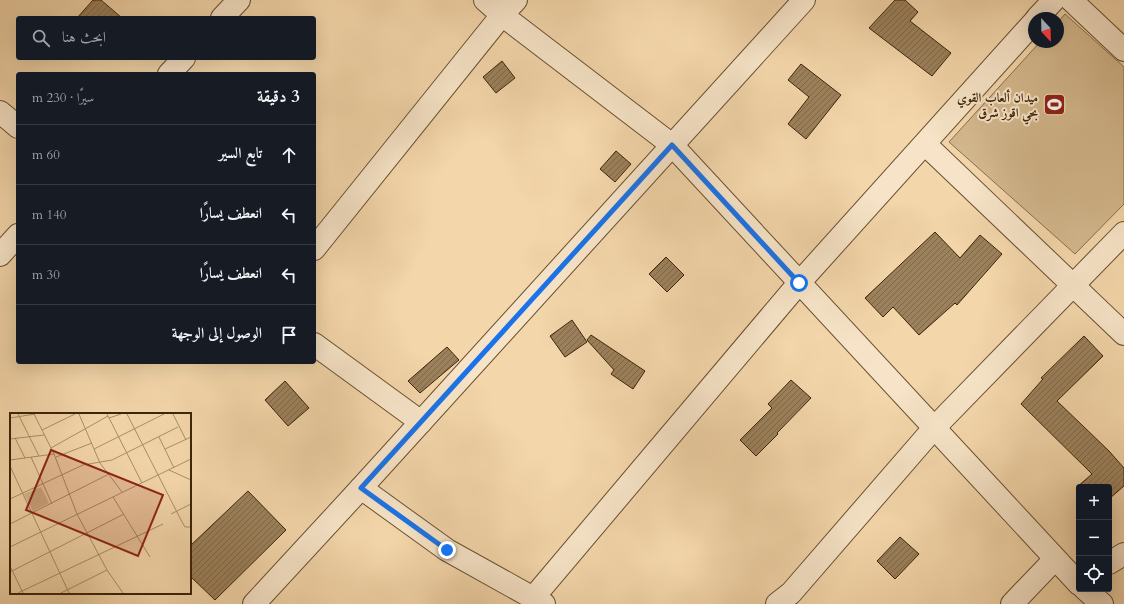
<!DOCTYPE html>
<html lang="ar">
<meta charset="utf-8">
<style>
body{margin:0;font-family:Cardo,Amiri,serif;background:#242831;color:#f1f3f6;direction:rtl}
.controls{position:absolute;right:12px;bottom:12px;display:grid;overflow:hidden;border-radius:4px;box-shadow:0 4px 16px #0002}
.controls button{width:36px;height:36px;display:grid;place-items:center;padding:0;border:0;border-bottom:1px solid #363941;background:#171b24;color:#f1f3f6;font:20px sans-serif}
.compass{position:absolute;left:1028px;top:12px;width:36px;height:36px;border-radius:50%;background:#171b24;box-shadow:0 4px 16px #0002;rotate:158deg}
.stop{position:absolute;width:12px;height:12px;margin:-9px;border:3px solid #1a73e8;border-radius:50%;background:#fff}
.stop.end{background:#1a73e8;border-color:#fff;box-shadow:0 1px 4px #0008}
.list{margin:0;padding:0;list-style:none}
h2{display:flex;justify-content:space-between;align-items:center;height:52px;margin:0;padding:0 16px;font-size:17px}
h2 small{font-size:13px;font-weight:400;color:#9ea1a6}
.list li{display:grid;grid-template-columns:26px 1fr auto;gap:12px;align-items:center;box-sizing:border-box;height:60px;padding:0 16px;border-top:1px solid #363941}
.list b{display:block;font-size:15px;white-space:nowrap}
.list em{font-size:13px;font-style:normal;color:#9ea1a6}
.icon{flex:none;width:22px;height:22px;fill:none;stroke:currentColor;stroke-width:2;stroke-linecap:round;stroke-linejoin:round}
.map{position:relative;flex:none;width:1124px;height:604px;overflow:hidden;direction:ltr}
.search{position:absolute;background:#171b24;box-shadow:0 4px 16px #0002;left:16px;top:16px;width:300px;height:44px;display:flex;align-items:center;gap:10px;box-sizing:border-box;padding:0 14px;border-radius:4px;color:#9ea1a6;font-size:15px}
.panel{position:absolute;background:#171b24;box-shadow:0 4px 16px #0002;left:16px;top:72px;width:300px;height:292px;border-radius:4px;direction:rtl}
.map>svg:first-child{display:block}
</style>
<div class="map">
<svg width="1124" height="604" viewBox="0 0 1124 604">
<defs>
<pattern id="building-hatch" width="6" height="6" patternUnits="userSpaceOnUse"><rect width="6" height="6" fill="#9b815c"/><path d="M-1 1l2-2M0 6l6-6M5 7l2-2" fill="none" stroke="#80694a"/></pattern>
</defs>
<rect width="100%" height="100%" fill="#f3d6aa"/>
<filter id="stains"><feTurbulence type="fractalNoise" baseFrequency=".005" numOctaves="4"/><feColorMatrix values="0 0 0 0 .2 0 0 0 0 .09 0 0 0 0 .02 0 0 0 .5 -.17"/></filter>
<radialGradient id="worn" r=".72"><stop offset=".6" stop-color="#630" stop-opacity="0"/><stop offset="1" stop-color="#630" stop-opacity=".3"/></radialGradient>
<!-- pitch -->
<path fill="#d4b88e" stroke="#886e4a" d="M1065,14L1124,67V204L1075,254L949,142L1040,42H1058V22Z"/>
<!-- building -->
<g fill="url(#building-hatch)" stroke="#3b2407">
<path d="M93,0H101L122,18H77Z"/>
<path d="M895,0H905L918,12L910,21L951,53L932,76L869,28Z"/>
<path d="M502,61L515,78L496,93L483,77Z"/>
<path d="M801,64L841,95L806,139L788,124L809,97L788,80Z"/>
<path d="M616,151L631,164L615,182L600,169Z"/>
<path d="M935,232L960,258L980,235L1002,254L957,305L955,303L919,335L893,307L883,317L865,298Z"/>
<path d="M666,257L684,275L667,292L649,274Z"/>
<path d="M572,320L587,342L565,357L550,336Z"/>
<path d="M591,335L645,371L633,389L611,374L614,370L587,340Z"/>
<path d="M1084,336L1103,356L1057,401L1109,451L1124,468V486L1109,499V487H1079V490L1077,487L1092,474L1021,404L1043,379L1041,378Z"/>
<path d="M447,347L459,360L420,393L408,381Z"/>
<path d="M791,380L811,398L777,433L778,434L756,456L740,440L772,408L768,404Z"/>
<path d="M285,381L309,408L288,426L265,400Z"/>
<path d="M248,491L286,530L215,600L190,576V546Z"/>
<path d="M900,537L919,554L895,579L877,561Z"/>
</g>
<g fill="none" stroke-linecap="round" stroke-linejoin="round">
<defs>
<g id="minor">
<path d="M485,0L502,15L672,145L1079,584"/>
<path d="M1071,0L1124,50"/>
<path d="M222,18L239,0"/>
<path d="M1037,18L1054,0"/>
<path d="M169,74L184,58"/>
<path d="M0,112L18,127"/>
<path d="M925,144L1124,334"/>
<path d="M314,249L502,15L516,0"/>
<path d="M0,255L18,235"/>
<path d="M314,344L421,422"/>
<path d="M361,488L447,550L544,604"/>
<path d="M1109,563L1124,554"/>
<path d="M1085,589L1102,604"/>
<path d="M533,598L799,283L1034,22"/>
<path d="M254,604L361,488L804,0"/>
<path d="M777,604L791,593L934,428L1124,233"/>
<path d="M1012,604L1055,559"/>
</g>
</defs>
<!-- minor casing -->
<use href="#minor" stroke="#695030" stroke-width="24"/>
<!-- minor -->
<use href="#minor" stroke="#f7e4c8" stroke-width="22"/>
</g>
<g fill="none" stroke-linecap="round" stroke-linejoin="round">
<!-- route -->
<path stroke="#1a73e8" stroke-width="5" d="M447,550L361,488L672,145L799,283"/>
</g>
<!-- icons -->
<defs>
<symbol id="stadium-square" viewBox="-11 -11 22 22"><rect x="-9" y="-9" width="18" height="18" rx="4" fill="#8f2418" stroke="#f7e4c8"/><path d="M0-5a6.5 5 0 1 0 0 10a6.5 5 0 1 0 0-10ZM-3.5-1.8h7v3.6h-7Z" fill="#fff"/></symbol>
</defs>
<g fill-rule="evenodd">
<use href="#stadium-square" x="1042" y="92" width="25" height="25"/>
</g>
<g text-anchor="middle" stroke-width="4" stroke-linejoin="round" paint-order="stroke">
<!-- poi labels -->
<g font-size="13" font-weight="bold" fill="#3b2407" stroke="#f7e4c8" text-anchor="end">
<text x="1038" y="102">ميدان ألعاب القوي<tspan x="1038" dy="15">بحي اقوز شرق</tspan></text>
</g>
</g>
<!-- overview -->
<g transform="translate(10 413)">
<rect width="181" height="181" fill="#f3d6aa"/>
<path d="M31,74L39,90L23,98L14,81Z" fill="#d4b88e"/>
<path fill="none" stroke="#a98f69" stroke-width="1" d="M8,1L29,43M24,1L44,41L67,101L97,157L113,180M69,1L90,50L112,79M97,1L132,70M117,1L171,107L175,114H181M163,1L176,27M0,5L25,1M99,5L111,1M32,17L65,1M149,24L164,55M5,25L15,45M0,26L34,22M41,35L98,3M84,36L154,1M155,36L181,24M21,44L42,91M46,44L82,30M0,47L44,41M0,53L59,180M159,57L181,67M103,84L140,144M0,86L73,52L102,47L168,14M161,101L181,91M0,111L99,61M0,134L181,46M0,153L13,180M0,159L114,101M8,180L153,111M51,180L97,157"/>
<path fill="#8f2418" fill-opacity="0.15" stroke="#8f2418" stroke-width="2" d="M41,37L153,82L128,143L16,97Z"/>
<rect width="181" height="181" fill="none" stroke="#3b2407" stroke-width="2"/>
</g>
<rect width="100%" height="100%" filter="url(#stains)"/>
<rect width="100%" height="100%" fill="url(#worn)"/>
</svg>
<div class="controls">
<button>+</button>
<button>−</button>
<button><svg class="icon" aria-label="locate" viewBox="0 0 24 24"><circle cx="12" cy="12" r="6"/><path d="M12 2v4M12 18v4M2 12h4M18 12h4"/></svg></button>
</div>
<svg class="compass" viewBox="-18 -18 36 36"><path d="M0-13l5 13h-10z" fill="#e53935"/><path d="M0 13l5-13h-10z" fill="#9ea1a6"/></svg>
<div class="stop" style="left:799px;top:283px"></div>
<div class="stop end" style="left:447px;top:550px"></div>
<div class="search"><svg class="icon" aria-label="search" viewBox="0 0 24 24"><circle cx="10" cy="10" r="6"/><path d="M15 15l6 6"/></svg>ابحث هنا</div>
<section class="panel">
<h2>3 دقيقة<small>سيرًا · 230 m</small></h2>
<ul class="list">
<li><svg class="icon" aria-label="ahead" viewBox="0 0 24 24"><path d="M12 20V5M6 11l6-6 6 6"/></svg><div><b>تابع السير</b></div><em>60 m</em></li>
<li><svg class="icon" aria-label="left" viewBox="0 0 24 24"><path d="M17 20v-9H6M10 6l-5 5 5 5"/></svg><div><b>انعطف يسارًا</b></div><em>140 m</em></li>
<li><svg class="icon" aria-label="left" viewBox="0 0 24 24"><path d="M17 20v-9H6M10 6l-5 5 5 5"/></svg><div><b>انعطف يسارًا</b></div><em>30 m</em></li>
<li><svg class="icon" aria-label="arrive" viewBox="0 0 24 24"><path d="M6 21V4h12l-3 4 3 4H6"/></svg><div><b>الوصول إلى الوجهة</b></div></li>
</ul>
</section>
</div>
